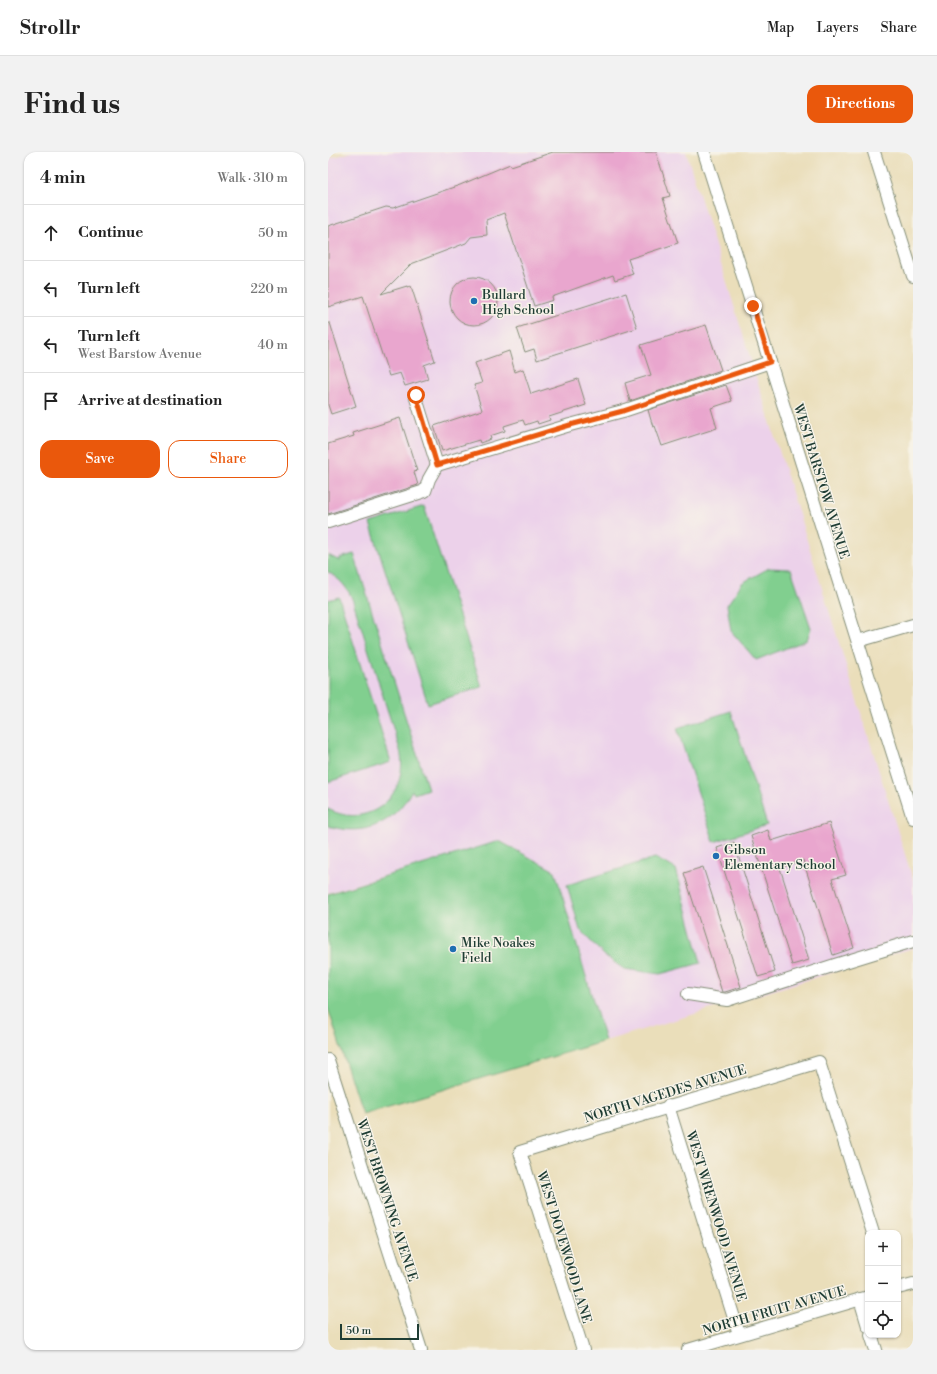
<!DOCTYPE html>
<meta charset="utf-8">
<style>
body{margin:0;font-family:"Libre Bodoni",serif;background:#f2f2f2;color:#222}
.controls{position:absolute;right:12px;bottom:12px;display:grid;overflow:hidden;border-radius:8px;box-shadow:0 1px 3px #0004}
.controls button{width:36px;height:36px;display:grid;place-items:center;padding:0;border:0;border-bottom:1px solid #e0e0e0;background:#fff;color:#222;font:20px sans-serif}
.scale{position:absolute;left:12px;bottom:10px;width:79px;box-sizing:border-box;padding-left:4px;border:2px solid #1f3d34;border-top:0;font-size:11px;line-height:14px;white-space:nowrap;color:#1f3d34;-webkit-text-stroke:3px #f7f3e8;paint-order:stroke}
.stop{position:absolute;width:12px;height:12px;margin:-9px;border:3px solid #ea580c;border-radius:50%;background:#fff}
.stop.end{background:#ea580c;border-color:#fff;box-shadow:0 1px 4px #0008}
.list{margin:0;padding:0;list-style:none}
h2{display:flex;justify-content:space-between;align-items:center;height:52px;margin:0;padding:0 16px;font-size:17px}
h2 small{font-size:13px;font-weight:400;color:#767676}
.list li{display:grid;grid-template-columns:26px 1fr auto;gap:12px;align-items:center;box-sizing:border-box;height:56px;padding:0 16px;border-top:1px solid #e0e0e0}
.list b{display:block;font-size:15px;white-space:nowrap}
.list p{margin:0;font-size:13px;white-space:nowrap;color:#767676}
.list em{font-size:13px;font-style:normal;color:#767676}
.actions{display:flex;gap:8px;padding:12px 16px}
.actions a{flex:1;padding:9px 0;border:1px solid #ea580c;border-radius:12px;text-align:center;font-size:14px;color:#ea580c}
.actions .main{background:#ea580c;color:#fff}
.icon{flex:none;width:22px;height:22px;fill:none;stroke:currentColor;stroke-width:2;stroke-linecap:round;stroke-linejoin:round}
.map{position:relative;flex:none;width:585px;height:1198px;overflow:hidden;border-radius:12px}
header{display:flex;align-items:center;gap:24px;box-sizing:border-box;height:56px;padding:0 20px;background:#fff;border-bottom:1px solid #e0e0e0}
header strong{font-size:19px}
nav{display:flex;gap:22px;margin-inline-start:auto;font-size:14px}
.intro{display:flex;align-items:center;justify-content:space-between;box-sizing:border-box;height:96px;padding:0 24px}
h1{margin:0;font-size:28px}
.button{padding:10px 18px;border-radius:12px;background:#ea580c;color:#fff;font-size:14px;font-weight:700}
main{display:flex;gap:24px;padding:0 24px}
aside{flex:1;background:#fff;border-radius:12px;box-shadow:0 1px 3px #0004}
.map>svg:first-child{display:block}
</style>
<header>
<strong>Strollr</strong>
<nav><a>Map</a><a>Layers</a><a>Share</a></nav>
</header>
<div class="intro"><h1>Find us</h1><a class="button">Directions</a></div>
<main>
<aside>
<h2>4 min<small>Walk · 310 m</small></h2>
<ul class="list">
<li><svg class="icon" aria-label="ahead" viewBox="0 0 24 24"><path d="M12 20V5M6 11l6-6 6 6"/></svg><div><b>Continue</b></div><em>50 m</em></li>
<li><svg class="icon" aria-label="left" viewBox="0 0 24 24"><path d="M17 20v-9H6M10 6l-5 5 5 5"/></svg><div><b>Turn left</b></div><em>220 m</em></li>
<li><svg class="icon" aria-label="left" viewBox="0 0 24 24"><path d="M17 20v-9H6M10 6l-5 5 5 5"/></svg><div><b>Turn left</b><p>West Barstow Avenue</p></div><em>40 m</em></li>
<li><svg class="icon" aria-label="arrive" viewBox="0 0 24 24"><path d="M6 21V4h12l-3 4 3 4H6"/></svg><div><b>Arrive at destination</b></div></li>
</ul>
<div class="actions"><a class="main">Save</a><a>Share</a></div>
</aside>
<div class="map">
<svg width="585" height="1198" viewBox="0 0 585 1198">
<rect width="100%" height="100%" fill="#f7f3e8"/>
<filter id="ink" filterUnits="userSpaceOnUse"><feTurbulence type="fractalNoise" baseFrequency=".025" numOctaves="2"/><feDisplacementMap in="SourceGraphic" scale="8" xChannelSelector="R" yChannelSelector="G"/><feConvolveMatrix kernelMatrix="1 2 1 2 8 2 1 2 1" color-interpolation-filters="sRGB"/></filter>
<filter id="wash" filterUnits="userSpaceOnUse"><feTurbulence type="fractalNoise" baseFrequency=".012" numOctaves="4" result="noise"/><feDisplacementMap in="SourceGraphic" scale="16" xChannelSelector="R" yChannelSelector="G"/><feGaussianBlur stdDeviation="0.9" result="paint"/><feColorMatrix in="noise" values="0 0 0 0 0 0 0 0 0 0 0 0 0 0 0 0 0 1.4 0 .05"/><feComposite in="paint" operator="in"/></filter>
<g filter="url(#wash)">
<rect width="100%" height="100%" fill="#eadeba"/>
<!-- built -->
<path fill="#ecd1ea" d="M24,0H358L585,728V796L277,889L227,719L172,689L0,741V7Z"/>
<!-- green -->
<g fill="#81cf8f" stroke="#508662">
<path d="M96,354L154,535L100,552L42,371Z"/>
<path d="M26,402L100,637L86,642L84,638C66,672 37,685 0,674V657C42,679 82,642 72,598L25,449C20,436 12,427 0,420V403L12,409V406Z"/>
<path d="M441,416L463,417L483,476L479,488L428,508L403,479L399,453L414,431Z"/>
<path d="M11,445L63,610L0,630V448Z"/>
<path d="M403,559L439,673L386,690L349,576Z"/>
<path d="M171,689L227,719L277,889L34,962L0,856V742Z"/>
<path d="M327,706L348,717L373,811L332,822L296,817L276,803L252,778L239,733Z"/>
</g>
<g id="blocks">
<!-- building -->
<g fill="#e9a6ce">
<path d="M225,0H328L342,44L335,46L350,91L300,107L305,122L287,128L285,123L224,145L225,148L206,154L176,61L158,68L159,83L143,85L138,91L83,112L53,142L79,134V135L83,134L107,209L96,213L100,227L77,234L72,221L61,224L35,144L0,155V74L58,55L65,56L132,33L182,12L183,14Z"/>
<circle cx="146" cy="149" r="24"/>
<path d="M298,141L309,176L209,208L206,197L197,200L189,176Z"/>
<path d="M0,171H2L28,254L3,262L0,253Z"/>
<path d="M378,173L393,218L302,249L297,231L323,223L313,193Z"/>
<path d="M181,199L187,220L195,217L203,242L250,227L258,253L221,265L222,268L210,272L209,269L197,273L195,268L176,274L177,279L162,284L163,287L152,291L151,288L114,299L106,274L154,258L146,233L154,231L147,211Z"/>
<path d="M398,233L404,249L383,256L389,276L334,294L327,274L325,275L320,258Z"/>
<path d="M72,266L89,319L86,320L90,333L0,362V292L26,284L25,281Z"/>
<path d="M501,671L518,723L504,727L526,796L505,803L475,708L452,716L481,808L464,813L423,684L440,678L443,689Z"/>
<path d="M406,690L447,820L430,825L389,696Z"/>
<path d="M375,715L413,835L397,840H394L356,721Z"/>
</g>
</g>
</g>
<g filter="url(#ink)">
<use href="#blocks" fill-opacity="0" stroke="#848e77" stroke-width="1"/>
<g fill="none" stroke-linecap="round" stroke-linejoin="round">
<defs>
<g id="minor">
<path d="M376,0L585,666"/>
<path d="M546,0L585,124"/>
<path d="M87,243L109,313"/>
<path d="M0,370L97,339L101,327L109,313L242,273L295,259L442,210"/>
<path d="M530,489L585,473"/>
<path d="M360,842L399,848L507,813L585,789"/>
<path d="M0,908L93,1198"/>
<path d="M340,954L411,1182"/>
<path d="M570,1136L585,1132"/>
<path d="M532,1147L540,1174"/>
<path d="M543,1183L548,1198"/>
<path d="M255,1198L192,1000L491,910L545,1081"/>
<path d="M360,1198L540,1145"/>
</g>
</defs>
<!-- minor casing -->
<use href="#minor" stroke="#848e77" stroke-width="14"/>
<!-- minor -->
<use href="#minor" stroke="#fff" stroke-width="12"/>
</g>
</g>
<g fill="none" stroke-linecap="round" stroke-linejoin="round" filter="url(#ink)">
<!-- route -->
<path stroke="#ea580c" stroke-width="5" d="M88,243L109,313L242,273L295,259L442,210L425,154"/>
</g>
<!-- markers -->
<g fill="#1f6fb2" stroke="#f7f3e8" stroke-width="1.5">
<circle cx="146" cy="149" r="4"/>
<circle cx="388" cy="704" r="4"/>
<circle cx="125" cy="797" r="4"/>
</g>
<g text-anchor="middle" stroke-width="3" stroke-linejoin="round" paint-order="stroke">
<!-- poi labels -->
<g font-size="13" fill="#1f3d34" stroke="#f7f3e8" text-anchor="start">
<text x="154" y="147">Bullard<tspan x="154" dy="15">High School</tspan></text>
<text x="396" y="702">Gibson<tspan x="396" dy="15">Elementary School</tspan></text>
<text x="133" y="795">Mike Noakes<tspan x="133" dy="15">Field</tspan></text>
</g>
<!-- street labels -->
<g font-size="13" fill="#1f3d34" stroke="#f7f3e8">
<text transform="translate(494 329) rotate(73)" y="5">WEST BARSTOW AVENUE</text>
<text transform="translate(337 941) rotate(-17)" y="5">NORTH VAGEDES AVENUE</text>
<text transform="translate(60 1048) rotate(72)" y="5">WEST BROWNING AVENUE</text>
<text transform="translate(389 1064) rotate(73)" y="5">WEST WRENWOOD AVENUE</text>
<text transform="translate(237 1095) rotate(73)" y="5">WEST DOVEWOOD LANE</text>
<text transform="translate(446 1158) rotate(-16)" y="5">NORTH FRUIT AVENUE</text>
</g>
</g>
</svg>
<div class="controls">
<button>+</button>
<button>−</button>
<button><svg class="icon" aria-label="locate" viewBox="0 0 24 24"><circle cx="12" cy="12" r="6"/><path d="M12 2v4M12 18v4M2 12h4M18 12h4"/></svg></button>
</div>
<div class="scale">50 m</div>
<div class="stop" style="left:88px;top:243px"></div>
<div class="stop end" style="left:425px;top:154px"></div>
</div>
</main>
